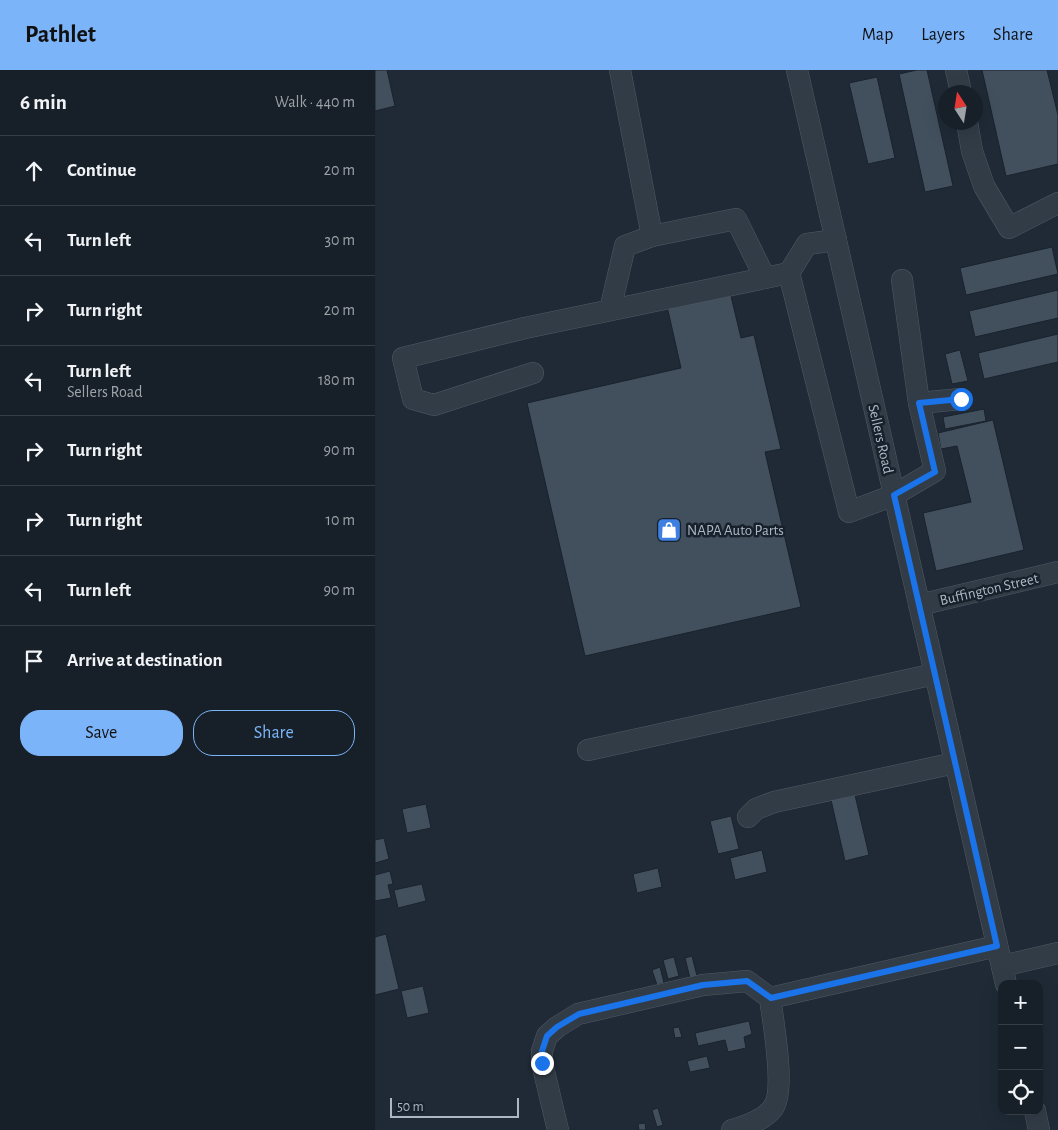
<!DOCTYPE html>
<meta charset="utf-8">
<style>
body{margin:0;font-family:"Alegreya Sans",sans-serif;background:#202830;color:#f1f3f6}
.controls{position:absolute;right:15px;bottom:15px;display:grid;overflow:hidden;border-radius:10px;box-shadow:0 5px 20px #0002}
.controls button{width:45px;height:45px;display:grid;place-items:center;padding:0;border:0;border-bottom:1px solid #363e45;background:#172028;color:#f1f3f6;font:25px sans-serif}
.compass{position:absolute;left:563px;top:15px;width:45px;height:45px;border-radius:50%;background:#172028;box-shadow:0 5px 20px #0002;rotate:348deg}
.scale{position:absolute;left:15px;bottom:12px;width:129px;box-sizing:border-box;padding-left:5px;border:2px solid #acb7c4;border-top:0;font-size:14px;line-height:18px;white-space:nowrap;color:#acb7c4;-webkit-text-stroke:4px #18212b;paint-order:stroke}
.stop{position:absolute;width:15px;height:15px;margin:-11px;border:4px solid #1a73e8;border-radius:50%;background:#fff}
.stop.end{background:#1a73e8;border-color:#fff;box-shadow:0 1px 5px #0008}
.list{margin:0;padding:0;list-style:none}
h2{display:flex;justify-content:space-between;align-items:center;height:65px;margin:0;padding:0 20px;font-size:21px}
h2 small{font-size:16px;font-weight:400;color:#9ea3a8}
.list li{display:grid;grid-template-columns:32px 1fr auto;gap:15px;align-items:center;box-sizing:border-box;height:70px;padding:0 20px;border-top:1px solid #363e45}
.list b{display:block;font-size:19px;white-space:nowrap}
.list p{margin:0;font-size:16px;white-space:nowrap;color:#9ea3a8}
.list em{font-size:16px;font-style:normal;color:#9ea3a8}
.actions{display:flex;gap:10px;padding:15px 20px}
.actions a{flex:1;padding:11px 0;border:1px solid #7cb4f9;border-radius:20px;text-align:center;font-size:18px;color:#7cb4f9}
.actions .main{background:#7cb4f9;color:#111}
.icon{flex:none;width:28px;height:28px;fill:none;stroke:currentColor;stroke-width:2;stroke-linecap:round;stroke-linejoin:round}
.map{position:relative;flex:none;width:683px;height:1060px;overflow:hidden}
header{display:flex;align-items:center;gap:30px;box-sizing:border-box;height:70px;padding:0 25px;background:#7cb4f9;color:#111}
header strong{font-size:24px}
nav{display:flex;gap:28px;margin-inline-start:auto;font-size:18px}
main{display:flex}
aside{flex:1;background:#172028}
.map>svg:first-child{display:block}
</style>
<header>
<strong>Pathlet</strong>
<nav><a>Map</a><a>Layers</a><a>Share</a></nav>
</header>
<main>
<aside>
<h2>6 min<small>Walk · 440 m</small></h2>
<ul class="list">
<li><svg class="icon" aria-label="ahead" viewBox="0 0 24 24"><path d="M12 20V5M6 11l6-6 6 6"/></svg><div><b>Continue</b></div><em>20 m</em></li>
<li><svg class="icon" aria-label="left" viewBox="0 0 24 24"><path d="M17 20v-9H6M10 6l-5 5 5 5"/></svg><div><b>Turn left</b></div><em>30 m</em></li>
<li><svg class="icon" aria-label="right" viewBox="0 0 24 24"><path d="M7 20v-9h11M14 6l5 5-5 5"/></svg><div><b>Turn right</b></div><em>20 m</em></li>
<li><svg class="icon" aria-label="left" viewBox="0 0 24 24"><path d="M17 20v-9H6M10 6l-5 5 5 5"/></svg><div><b>Turn left</b><p>Sellers Road</p></div><em>180 m</em></li>
<li><svg class="icon" aria-label="right" viewBox="0 0 24 24"><path d="M7 20v-9h11M14 6l5 5-5 5"/></svg><div><b>Turn right</b></div><em>90 m</em></li>
<li><svg class="icon" aria-label="right" viewBox="0 0 24 24"><path d="M7 20v-9h11M14 6l5 5-5 5"/></svg><div><b>Turn right</b></div><em>10 m</em></li>
<li><svg class="icon" aria-label="left" viewBox="0 0 24 24"><path d="M17 20v-9H6M10 6l-5 5 5 5"/></svg><div><b>Turn left</b></div><em>90 m</em></li>
<li><svg class="icon" aria-label="arrive" viewBox="0 0 24 24"><path d="M6 21V4h12l-3 4 3 4H6"/></svg><div><b>Arrive at destination</b></div></li>
</ul>
<div class="actions"><a class="main">Save</a><a>Share</a></div>
</aside>
<div class="map">
<svg width="683" height="1060" viewBox="0 0 683 1060">
<rect width="100%" height="100%" fill="#1f2a36"/>
<!-- building -->
<g fill="#42505e" stroke="#1a232d">
<path d="M0,0H12L20,36L0,41Z"/>
<path d="M542,0H552L578,116L550,122L524,4Z"/>
<path d="M607,0H672L683,45V94L631,106Z"/>
<path d="M502,7L520,88L493,94L474,13Z"/>
<path d="M677,177L683,204L591,225L585,198Z"/>
<path d="M683,220V248L600,267L594,241Z"/>
<path d="M355,222L366,268L379,265L406,379L390,382L426,537L210,586L152,333L306,298L292,236Z"/>
<path d="M683,264V292L609,309L603,283Z"/>
<path d="M585,280L593,311L577,314L570,284Z"/>
<path d="M609,339L611,351L570,359L568,347Z"/>
<path d="M618,350L649,480L561,501L548,443L596,432L582,376L566,379L563,363Z"/>
<path d="M480,725L494,785L470,791L456,730Z"/>
<path d="M51,734L56,758L32,763L27,739Z"/>
<path d="M356,746L364,779L343,784L335,751Z"/>
<path d="M9,768L14,789L0,793V770Z"/>
<path d="M387,780L392,802L360,810L355,788Z"/>
<path d="M283,798L287,817L262,823L258,804Z"/>
<path d="M15,801L18,814L13,815L16,828L0,831V805Z"/>
<path d="M47,814L51,831L23,838L19,820Z"/>
<path d="M11,864L24,919L0,925V867Z"/>
<path d="M317,886L322,906L315,908L310,888Z"/>
<path d="M299,887L304,906L293,909L288,890Z"/>
<path d="M285,897L289,913L282,915L277,900Z"/>
<path d="M48,916L54,943L32,948L26,921Z"/>
<path d="M374,951L377,964L369,967L371,978L353,982L350,970L323,976L320,963Z"/>
<path d="M304,957L307,967L300,968L298,958Z"/>
<path d="M332,986L335,998L315,1002L312,991Z"/>
<path d="M283,1038L288,1055L282,1057L277,1040Z"/>
<path d="M270,1053L271,1060H264L263,1054Z"/>
</g>
<g fill="none" stroke-linecap="round" stroke-linejoin="round">
<defs>
<g id="minor">
<path d="M245,0L277,166L361,149L390,208"/>
<path d="M422,0L631,914"/>
<path d="M581,0L586,22"/>
<path d="M592,52L597,81L609,116L634,158L683,133"/>
<path d="M414,203L474,442L519,425L560,401L544,333L527,210"/>
<path d="M235,240L250,176L277,166"/>
<path d="M158,303L59,335L38,329L28,288L150,258L414,203L432,174L461,170"/>
<path d="M544,333L586,329"/>
<path d="M544,535L683,502"/>
<path d="M213,680L560,604"/>
<path d="M373,747L381,739L399,732L580,693"/>
<path d="M627,896L683,883"/>
<path d="M395,928L622,876"/>
<path d="M660,1041L664,1060"/>
<path d="M183,1060L167,993V981L172,966L182,957L203,944L328,915L372,911L395,928C398,951 411,1021 398,1038C389,1050 371,1056 357,1060"/>
</g>
</defs>
<!-- minor casing -->
<use href="#minor" stroke="#505a65" stroke-width="22"/>
<!-- minor -->
<use href="#minor" stroke="#323c47" stroke-width="21"/>
</g>
<g fill="none" stroke-linecap="round" stroke-linejoin="round">
<!-- route -->
<path stroke="#1a73e8" stroke-width="6" d="M167,993V981L172,966L182,957L204,944L328,915L372,911L396,928L622,876L519,425L560,402L544,333L586,329"/>
</g>
<!-- icons -->
<defs>
<symbol id="shop-square" viewBox="-11 -11 22 22"><rect x="-9" y="-9" width="18" height="18" rx="4" fill="#3f7fe0" stroke="#18212b"/><path d="M-5-2.5h2.3a2.7 3.5 0 0 1 5.4 0H5L5.5 6h-11ZM-1.5-2.5h3a1.5 2.3 0 0 0-3 0Z" fill="#fff"/></symbol>
</defs>
<g fill-rule="evenodd">
<use href="#shop-square" x="280" y="446" width="28" height="28"/>
</g>
<g text-anchor="middle" stroke-width="5" stroke-linejoin="round" paint-order="stroke">
<!-- street labels -->
<g font-size="15" fill="#acb7c4" stroke="#18212b">
<text transform="translate(506 369) rotate(77)" y="5">Sellers Road</text>
<text transform="translate(614 519) rotate(-13)" y="5">Buffington Street</text>
</g>
<!-- poi labels -->
<g font-size="15" fill="#acb7c4" stroke="#18212b" text-anchor="start">
<text x="312" y="465">NAPA Auto Parts</text>
</g>
</g>
</svg>
<div class="controls">
<button>+</button>
<button>−</button>
<button><svg class="icon" aria-label="locate" viewBox="0 0 24 24"><circle cx="12" cy="12" r="6"/><path d="M12 2v4M12 18v4M2 12h4M18 12h4"/></svg></button>
</div>
<svg class="compass" viewBox="-18 -18 36 36"><path d="M0-13l5 13h-10z" fill="#e53935"/><path d="M0 13l5-13h-10z" fill="#9ea3a8"/></svg>
<div class="scale">50 m</div>
<div class="stop" style="left:586px;top:329px"></div>
<div class="stop end" style="left:167px;top:993px"></div>
</div>
</main>
